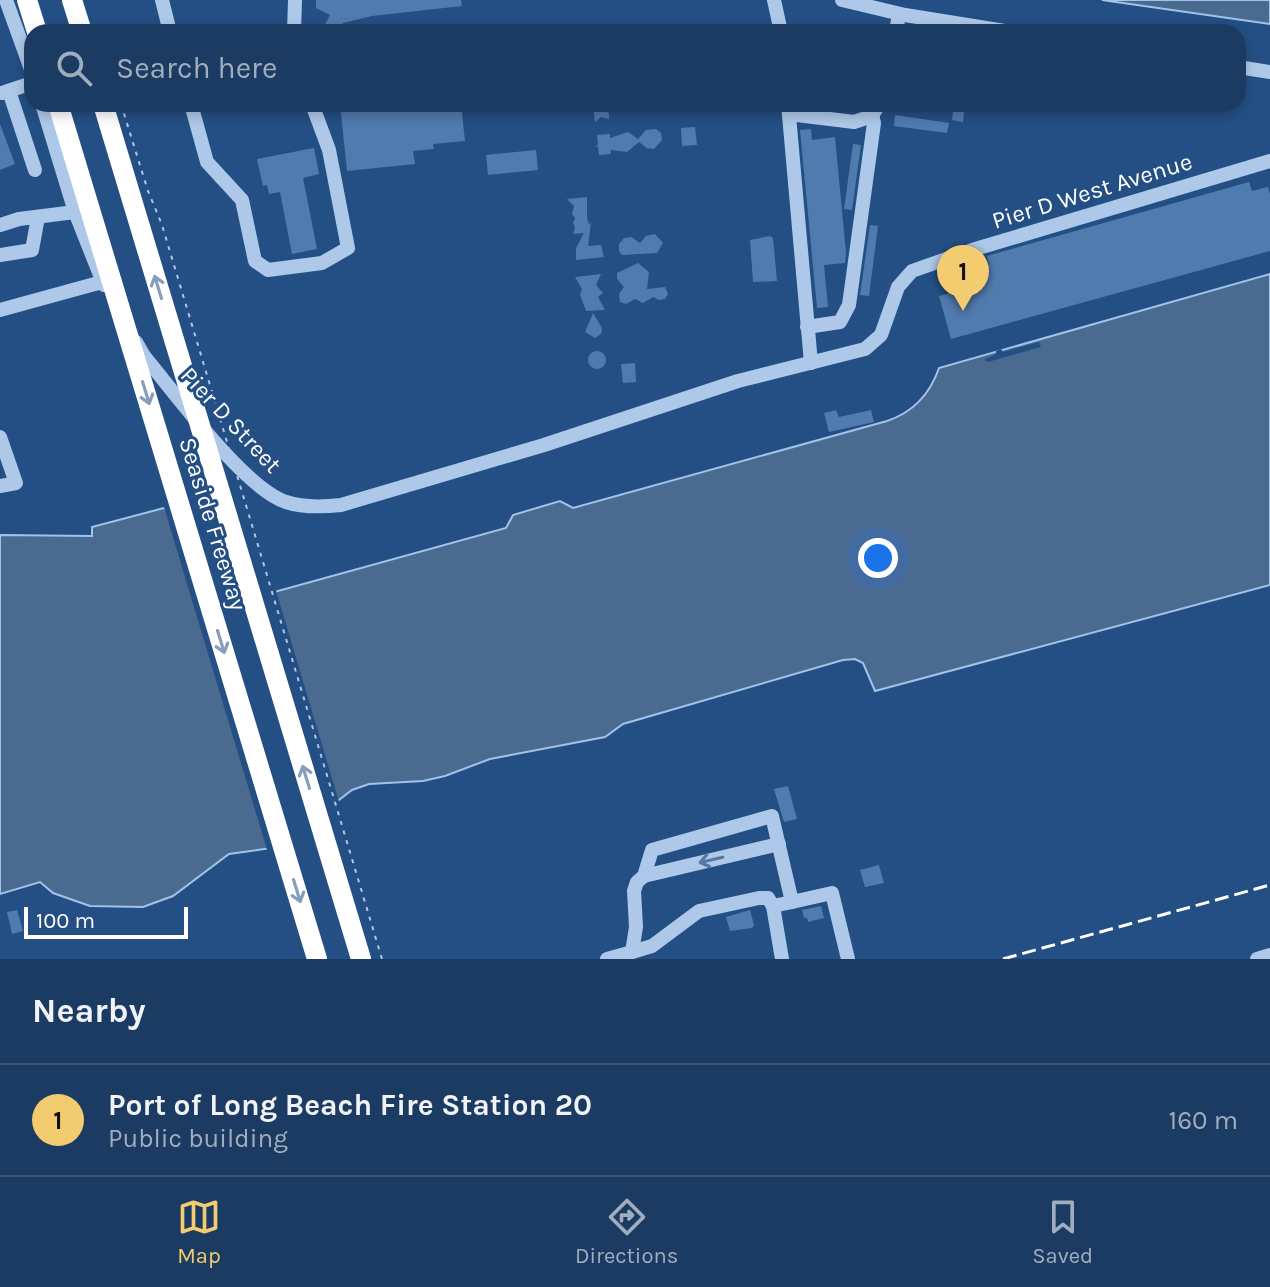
<!DOCTYPE html>
<style>
body{margin:0;font-family:Karla,sans-serif;background:#28466c;color:#f1f3f6}
.scale{position:absolute;left:24px;bottom:20px;width:164px;box-sizing:border-box;padding-left:8px;border:4px solid #fff;border-top:0;font-size:22px;line-height:28px;white-space:nowrap;color:#fff;-webkit-text-stroke:6px #244f84;paint-order:stroke}
.you{position:absolute;left:878px;top:558px;width:28px;height:28px;margin:-20px;border:6px solid #fff;border-radius:50%;background:#1a73e8;box-shadow:0 0 0 12px #1a73e833}
.badge{display:grid;place-items:center;width:52px;height:52px;border-radius:50%;background:#f3cc70;color:#111;font-size:26px;font-weight:700}
.pin{position:absolute;translate:-50% -66px;filter:drop-shadow(0 2px 4px #0008)}
.pin::after{content:'';position:absolute;top:42px;width:28px;height:24px;background:inherit;clip-path:polygon(0 0,100% 0,50% 100%)}
.list{margin:0;padding:0;list-style:none}
h2{display:flex;justify-content:space-between;align-items:center;height:104px;margin:0;padding:0 32px;font-size:34px}
h2 small{font-size:26px;font-weight:400;color:#a0adbe}
.list li{display:grid;grid-template-columns:52px 1fr auto;gap:24px;align-items:center;box-sizing:border-box;height:112px;padding:0 32px;border-top:2px solid #395578}
.list b{display:block;font-size:30px;white-space:nowrap}
.list p{margin:0;font-size:26px;white-space:nowrap;color:#a0adbe}
.list em{font-size:26px;font-style:normal;color:#a0adbe}
.icon{flex:none;width:44px;height:44px;fill:none;stroke:currentColor;stroke-width:2;stroke-linecap:round;stroke-linejoin:round}
.map{position:relative;flex:none;width:1270px;height:959px;overflow:hidden}
.search{position:absolute;background:#1b3b63;box-shadow:0 4px 12px #0003;left:24px;right:24px;top:24px;height:88px;display:flex;align-items:center;gap:20px;box-sizing:border-box;padding:0 28px;border-radius:24px;color:#a0adbe;font-size:30px}
.sheet{height:216px;background:#1b3b63}
nav{display:flex;justify-content:space-around;align-items:center;box-sizing:border-box;height:112px;border-top:2px solid #395578;background:#1b3b63;font-size:22px;color:#a0adbe}
nav a{display:grid;justify-items:center;gap:4px}
nav .on{color:#f3cc70}
.map>svg:first-child{display:block}
</style>
<div class="map">
<svg width="1270" height="959" viewBox="0 0 1270 959">
<rect width="100%" height="100%" fill="#244f84"/>
<!-- water -->
<g fill="#4b6a90" stroke="#a1c3e9" stroke-width="2">
<path d="M1102,0H1270V24Z"/>
<path d="M1270,274V585L875,691L863,663L855,659L843,660L623,724L605,737L490,759L445,776L423,781L369,784L352,790L278,847L229,854L173,896L143,907L90,906L53,893L40,882L0,894V535L92,536V527L164,508L219,580L264,593L278,591L506,528L513,515L560,501L573,508L887,421C914,412 930,394 939,368Z"/>
</g>
<!-- pier -->
<g fill="#244f84">
<path d="M1039,342L1041,347L988,362L984,360L996,354V351L1001,349L1003,352Z"/>
<path d="M163,504L183,512L199,540L225,575V579L251,588L275,587L340,805L318,837L307,843L268,853Z"/>
</g>
<!-- building -->
<g fill="#507bae">
<path d="M316,0H461L462,6L372,16L343,23L338,32H321L330,15L316,8Z"/>
<path d="M340,104H461L465,141L433,144L434,149L413,151L415,164L347,171Z"/>
<path d="M593,104H608L609,119L601,117L595,122Z"/>
<path d="M954,104H965L963,122L952,120Z"/>
<path d="M895,115L949,123L947,133L894,126Z"/>
<path d="M0,124L15,164L0,170Z"/>
<path d="M695,127L697,145L682,146L681,128Z"/>
<path d="M656,129L661,133L662,140L654,149L647,148L639,142L627,152L611,150V154L599,155L598,147L595,146L598,145L597,135L610,134V138L628,132L638,139L646,130Z"/>
<path d="M811,129L812,140L835,137L846,253L845,263L824,265L828,307L817,308L800,130Z"/>
<path d="M853,144L861,145L852,210L844,209Z"/>
<path d="M314,148L319,174L303,178L317,249L292,254L280,192L269,194L267,185L263,186L257,159Z"/>
<path d="M536,150L538,170L488,175L486,155Z"/>
<path d="M1249,182L1252,191L1268,187L1270,195V251L951,339L939,296L978,285L974,269L989,265L987,256Z"/>
<path d="M587,197V217L589,225L591,222L588,246L601,245L604,257L576,260V248L584,233L573,234L575,228L573,223L575,218L572,214L574,206L567,199Z"/>
<path d="M870,225L878,226L869,296L860,295Z"/>
<path d="M655,234L663,243L657,253L622,255L619,251V244L624,238L631,237L640,243L646,236Z"/>
<path d="M770,236L773,238L777,281L753,282L750,240Z"/>
<path d="M638,263L649,272L647,289L665,287L668,294L665,299L659,300L653,297L643,303L635,299L626,304L620,302L619,294L624,287L617,279V273Z"/>
<path d="M601,274L596,285L603,293L598,297L605,310L586,311L580,295L582,289L575,277Z"/>
<path d="M593,313L602,328L601,334L595,338L585,332Z"/>
<circle cx="597" cy="360" r="9"/>
<path d="M635,363L636,382L623,383L621,364Z"/>
<path d="M836,410L839,417L871,410L874,422L829,432L824,413Z"/>
<path d="M788,786L797,819L784,822L774,789Z"/>
<path d="M879,865L884,883L865,887L860,870Z"/>
<path d="M821,906L824,918L808,922L807,918H804L802,910Z"/>
<path d="M17,910L23,931L12,934L7,912Z"/>
<path d="M750,910L754,925L752,928L730,931L726,917Z"/>
</g>
<g fill="none" stroke-linecap="round" stroke-linejoin="round">
<!-- minor -->
<g stroke="#adc8e8" stroke-width="14">
<path d="M6,0L32,72"/>
<path d="M162,0L170,32"/>
<path d="M774,0L781,32"/>
<path d="M842,0L905,15L1011,32"/>
<path d="M294,32L295,0"/>
<path d="M896,32L899,14"/>
<path d="M1238,67L1270,72"/>
<path d="M9,91L35,170"/>
<path d="M2,93L32,83"/>
<path d="M42,104L75,212L104,285"/>
<path d="M191,104L207,162L242,200L255,261L268,270L322,263L348,248L329,150L312,104"/>
<path d="M788,104L811,363"/>
<path d="M789,114L854,122L872,116L879,104"/>
<path d="M0,225L19,219L75,212"/>
<path d="M0,255L32,250L38,217"/>
<path d="M0,310L102,282"/>
<path d="M807,327L840,322L849,305L874,123L872,116"/>
<path d="M136,342L144,356C175,393 244,488 286,502C304,508 323,507 341,505L544,445L738,381L865,349L881,335L898,287L912,271L972,250L1270,161"/>
<path d="M0,437L16,483L0,486"/>
<path d="M644,876L779,844"/>
<path d="M773,906L782,959"/>
<path d="M632,952L652,946L699,911L759,898H768L773,906L792,902"/>
<path d="M607,959L632,952L636,927L634,891L637,882L644,876L652,850L772,816L792,902L832,893L848,959"/>
<path d="M1257,959L1270,955"/>
</g>
<!-- highway -->
<g stroke="#fff" stroke-width="20">
<path d="M27,0L37,32"/>
<path d="M72,0L82,32"/>
</g>
<!-- rail -->
<path stroke="#fff" stroke-width="3" stroke-dasharray="14 6" stroke-linecap="butt" d="M1003,959L1270,885"/>
<!-- path-bridge -->
<path stroke="#adc8e8" stroke-width="2" stroke-dasharray="4 6" stroke-linecap="butt" d="M121,104L148,191L162,225L382,959"/>
<!-- highway-bridge -->
<g stroke="#fff" stroke-width="20">
<path d="M58,104L317,959"/>
<path d="M103,104L361,959"/>
</g>
</g>
<!-- one-way arrows -->
<defs><path id="oneway-shaft" d="M-6 0H5M1.5-3L5.5 0L1.5 3" fill="none" stroke-width="1.6" stroke-linecap="round" stroke-linejoin="round" transform="scale(2)"/></defs>
<g stroke="#879ebb">
<use href="#oneway-shaft" transform="translate(158 287) rotate(-107)"/>
<use href="#oneway-shaft" transform="translate(146 393) rotate(73)"/>
<use href="#oneway-shaft" transform="translate(221 642) rotate(73)"/>
<use href="#oneway-shaft" transform="translate(306 777) rotate(-107)"/>
<use href="#oneway-shaft" transform="translate(297 891) rotate(73)"/>
</g>
<use stroke="#5479a7" href="#oneway-shaft" transform="translate(711 860) rotate(167)"/>
<g text-anchor="middle" stroke-width="6" stroke-linejoin="round" paint-order="stroke">
<!-- street labels -->
<g font-size="24" fill="#fff" stroke="#244f84">
<text transform="translate(1092 191) rotate(-17)" y="8">Pier D West Avenue</text>
<text transform="translate(231 420) rotate(47)" y="8">Pier D Street</text>
<text transform="translate(213 524) rotate(73)" y="8">Seaside Freeway</text>
</g>
</g>
</svg>
<div class="scale">100 m</div>
<div class="you"></div>
<div class="pin badge" style="left:963px;top:311px">1</div>
<div class="search"><svg class="icon" aria-label="search" viewBox="0 0 24 24"><circle cx="10" cy="10" r="6"/><path d="M15 15l6 6"/></svg>Search here</div>
</div>
<section class="sheet">
<h2>Nearby<small></small></h2>
<ul class="list">
<li><span class="badge">1</span><div><b>Port of Long Beach Fire Station 20</b><p>Public building</p></div><em>160 m</em></li>
</ul>
</section>
<nav>
<a class="on"><svg class="icon" aria-label="map" viewBox="0 0 24 24"><path d="M3 6l6-2 6 2 6-2v14l-6 2-6-2-6 2zM9 4v14M15 6v14"/></svg>Map</a>
<a><svg class="icon" aria-label="directions" viewBox="0 0 24 24"><path d="M12 3l9 9-9 9-9-9zM9 14v-3h6M13 9l2 2-2 2"/></svg>Directions</a>
<a><svg class="icon" aria-label="saved" viewBox="0 0 24 24"><path d="M7 4h10v16l-5-4-5 4z"/></svg>Saved</a>
</nav>
